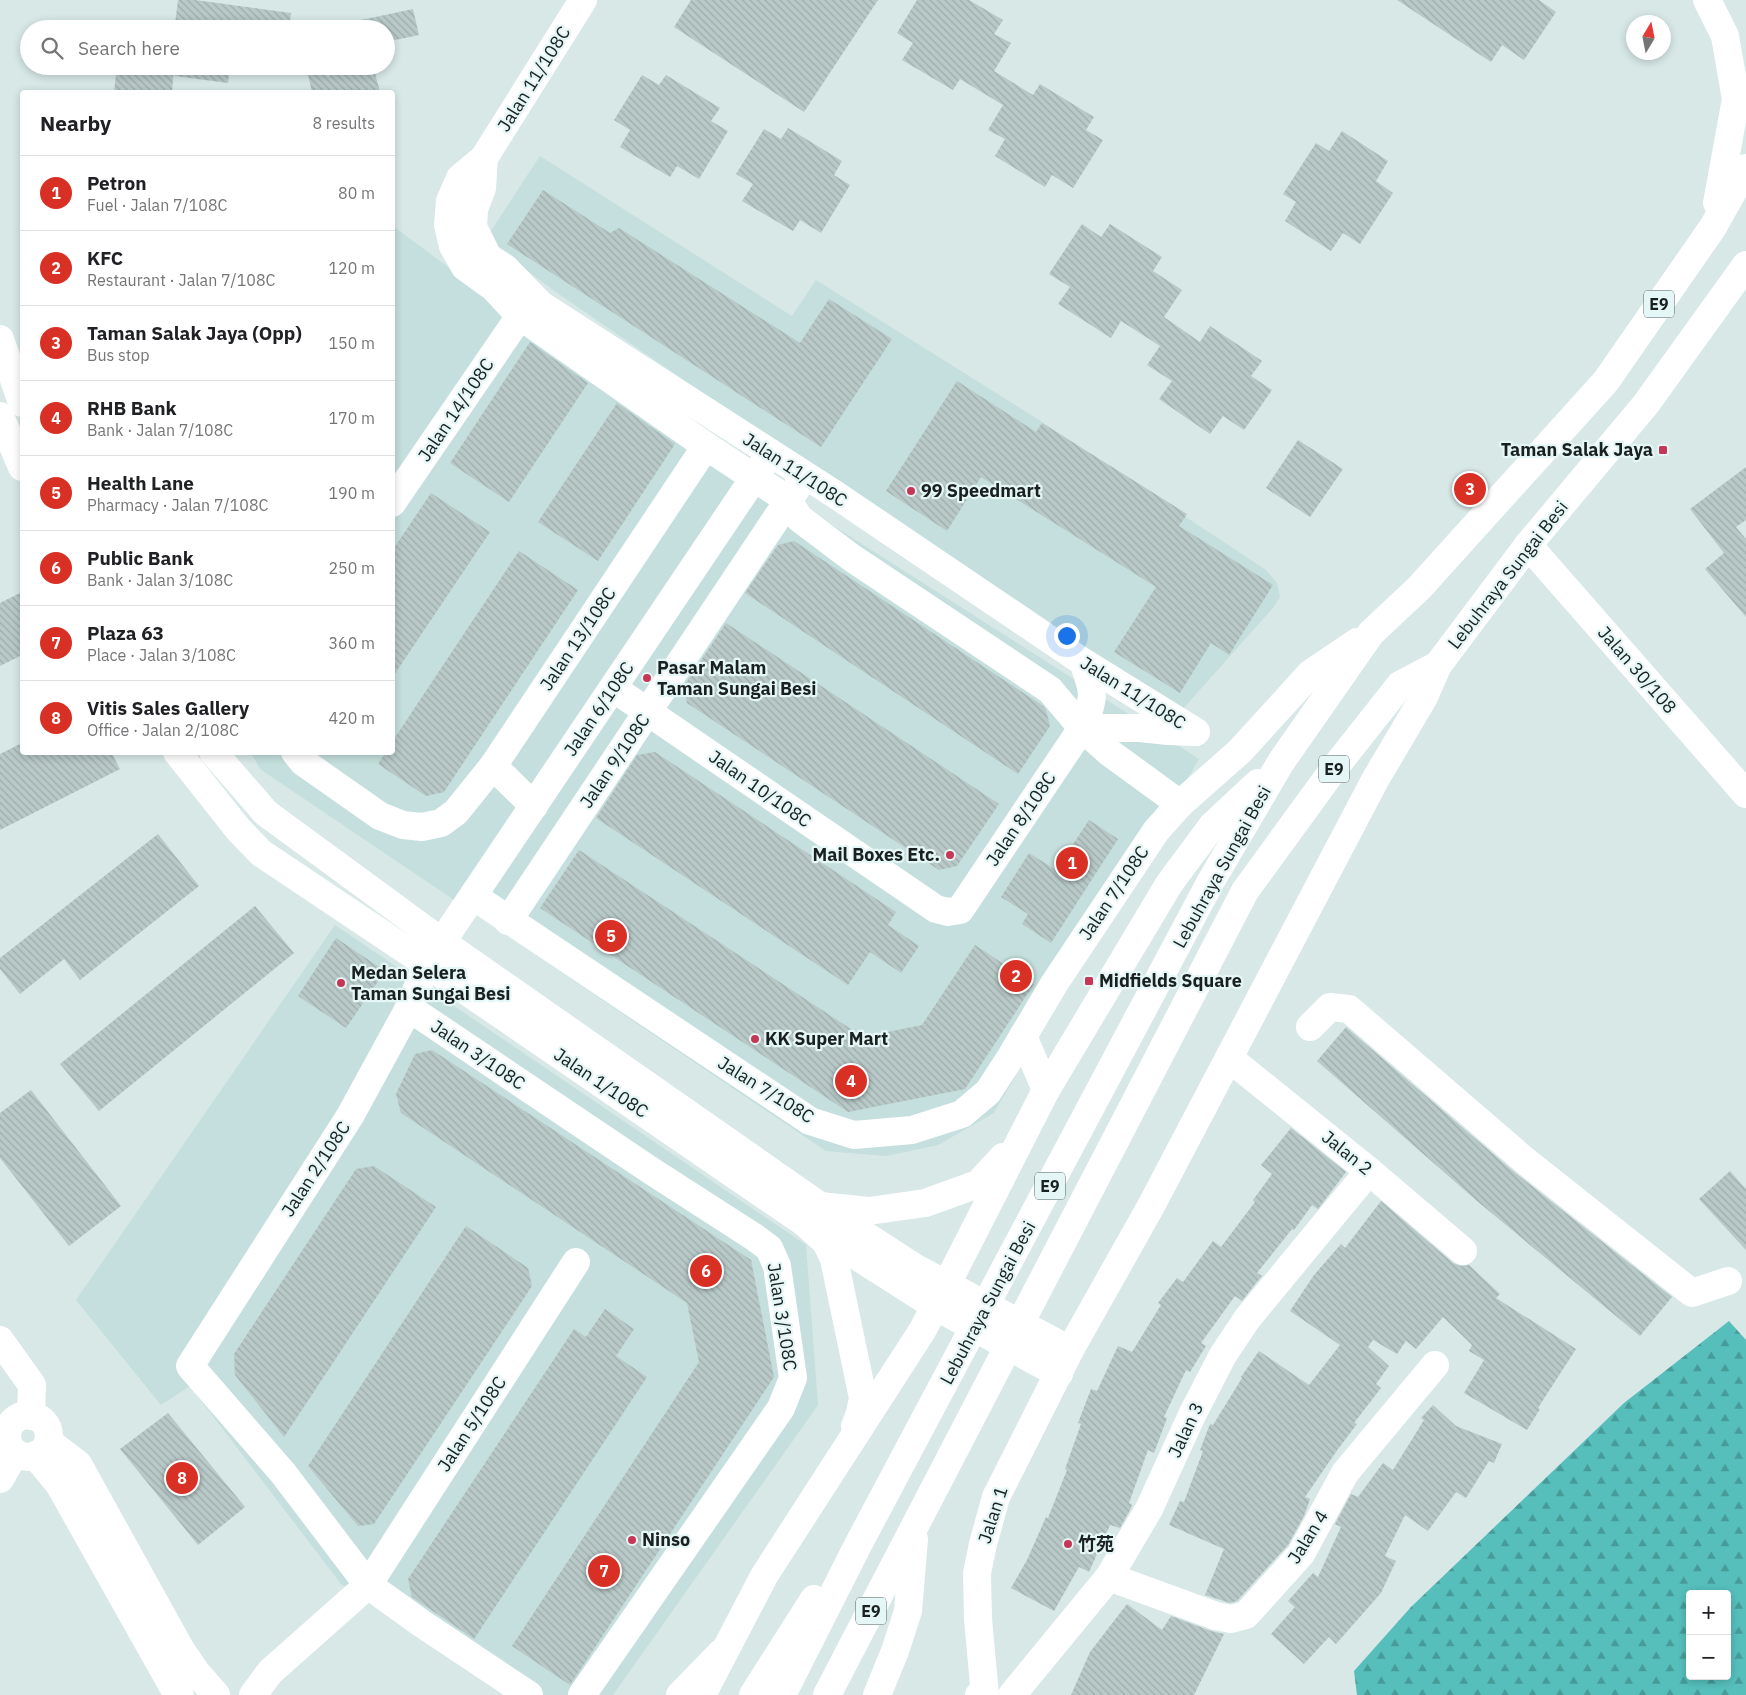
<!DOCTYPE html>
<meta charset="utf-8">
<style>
body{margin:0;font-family:"IBM Plex Sans","Noto Sans SC",sans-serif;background:#f6f6f6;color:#202124}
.controls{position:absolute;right:15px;bottom:15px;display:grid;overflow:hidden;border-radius:5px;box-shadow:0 2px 8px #0003}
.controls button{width:45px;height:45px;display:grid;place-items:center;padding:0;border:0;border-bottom:1px solid #e0e0e0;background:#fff;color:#202124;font:25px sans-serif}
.compass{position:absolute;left:1626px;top:15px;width:45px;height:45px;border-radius:50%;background:#fff;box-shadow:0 2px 8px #0003;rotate:10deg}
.you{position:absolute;left:1066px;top:635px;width:18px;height:18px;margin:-12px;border:4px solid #fff;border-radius:50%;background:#1a73e8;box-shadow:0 0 0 8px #1a73e833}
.badge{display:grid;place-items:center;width:32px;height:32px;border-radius:50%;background:#d93025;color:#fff;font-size:16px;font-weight:700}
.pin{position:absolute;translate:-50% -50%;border:2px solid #fff;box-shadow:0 1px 5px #0006}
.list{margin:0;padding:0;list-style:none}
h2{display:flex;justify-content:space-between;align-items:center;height:65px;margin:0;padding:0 20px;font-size:21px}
h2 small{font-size:16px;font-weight:400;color:#757577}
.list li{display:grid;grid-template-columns:32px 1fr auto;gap:15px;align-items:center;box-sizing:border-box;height:75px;padding:0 20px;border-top:1px solid #e0e0e0}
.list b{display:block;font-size:19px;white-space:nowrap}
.list p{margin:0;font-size:16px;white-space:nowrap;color:#757577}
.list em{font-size:16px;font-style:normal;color:#757577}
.icon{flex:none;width:28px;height:28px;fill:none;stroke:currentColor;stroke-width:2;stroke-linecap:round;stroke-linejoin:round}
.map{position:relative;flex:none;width:1746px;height:1695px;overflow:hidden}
.search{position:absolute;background:#fff;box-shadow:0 2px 8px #0003;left:20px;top:20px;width:375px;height:55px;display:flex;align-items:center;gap:12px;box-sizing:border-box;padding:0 18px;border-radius:28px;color:#757577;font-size:19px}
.panel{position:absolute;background:#fff;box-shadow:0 2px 8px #0003;left:20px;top:90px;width:375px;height:665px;border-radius:5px}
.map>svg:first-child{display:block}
</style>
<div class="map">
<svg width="1746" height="1695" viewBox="0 0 1746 1695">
<defs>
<pattern id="forest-firs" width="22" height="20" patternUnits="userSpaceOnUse" patternTransform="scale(1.25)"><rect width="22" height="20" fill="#56bfbc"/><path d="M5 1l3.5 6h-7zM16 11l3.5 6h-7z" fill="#469b98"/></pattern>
<pattern id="building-back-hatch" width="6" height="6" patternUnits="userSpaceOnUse" patternTransform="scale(1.25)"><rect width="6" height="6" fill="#b8c9c8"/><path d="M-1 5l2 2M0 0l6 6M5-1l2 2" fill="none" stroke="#9eacac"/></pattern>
</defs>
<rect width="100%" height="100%" fill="#d7e8e7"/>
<!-- built -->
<g fill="#c4dfdd">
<path d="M540,156L792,316L816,280L1039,420L1266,570L1277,583L1280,597L1273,608L1181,711L882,517L556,292L485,240Z"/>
<path d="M393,226L464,279L525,329L1199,759L994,1113L938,1145L886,1156L826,1151L260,769L251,753L392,752Z"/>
<path d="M335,925L806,1245L818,1405L613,1695H513L430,1645L341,1584L190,1386L161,1405L76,1300Z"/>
</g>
<!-- forest -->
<path fill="url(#forest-firs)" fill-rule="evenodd" d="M1729,1321L1746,1340V1695H1357L1354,1671L1411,1607L1624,1403ZM1690,1594H1727V1676H1690Z"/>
<!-- building -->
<g fill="url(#building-back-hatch)">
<path d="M178,0H195L291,13L289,29H209L175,24Z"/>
<path d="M691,0H878L804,112L674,27Z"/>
<path d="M917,0H969L1003,20L994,34L1011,43L994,71L1033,95L1040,84L1094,117L1086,130L1103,140L1073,188L1052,175L1045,187L995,156L1005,139L988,130L1003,105L960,79L953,90L902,60L913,43L897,33Z"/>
<path d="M1397,0H1539L1556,12L1524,60L1502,45L1491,62Z"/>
<path d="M413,9L419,35L386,42V29H353L352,22Z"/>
<path d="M117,66H174L172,92H114Z"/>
<path d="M175,66H230L228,83L175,76Z"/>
<path d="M306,66H325L327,76L373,66L380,92H312Z"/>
<path d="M642,75L659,85L666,75L720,108L711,121L728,131L699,179L677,166L670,177L620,147L630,130L614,120Z"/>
<path d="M788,128L842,161L834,175L850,185L821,233L800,220L793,231L742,201L753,184L736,174L764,129L781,139Z"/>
<path d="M1342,131L1388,161L1376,181L1393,193L1360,244L1343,233L1331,251L1285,221L1296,202L1283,194L1316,143L1329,151Z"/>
<path d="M543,190L610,233L619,228L800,343L829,299L892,339L821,447L507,244Z"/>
<path d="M1082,224L1101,237L1110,224L1162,257L1153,271L1182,290L1164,317L1200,342L1210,326L1262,361L1251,376L1272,390L1244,430L1223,416L1210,434L1159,399L1172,381L1147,365L1160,346L1121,321L1111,338L1058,304L1070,287L1049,274Z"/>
<path d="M530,342L588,383L509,502L450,463Z"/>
<path d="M957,381L1036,432L1042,423L1187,514L1179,526L1273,585L1229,655L1211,643L1180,693L1114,652L1156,587L981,477L947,531L886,491Z"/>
<path d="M617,403L675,444L598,561L538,522Z"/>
<path d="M1298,440L1343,469L1310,517L1266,488Z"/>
<path d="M1746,467V520L1736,527L1746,539V617L1705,569L1724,553L1690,509Z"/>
<path d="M431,493L490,532L392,678V551Z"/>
<path d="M794,541L1043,706L1046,710L1050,726L1018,774L745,593L778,545Z"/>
<path d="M519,551L578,590L444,792L426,796L378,764L386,752H392V742Z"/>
<path d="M22,592V655L0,666V603Z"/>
<path d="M726,623L999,804L957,866L939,870L687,703L684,686Z"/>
<path d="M22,743V752H111L120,769L0,830V754Z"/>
<path d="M655,752L896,912L888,925L919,946L901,973L870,952L848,985L596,818L637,755Z"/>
<path d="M1089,820L1118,839L1051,943L1022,924L1028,914L1001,897L1029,853L1056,870Z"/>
<path d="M158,834L199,886L80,980L64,959L20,994L0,969V958Z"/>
<path d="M579,850L863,1037L922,1025L975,945L1034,984L965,1089L848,1112L540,908Z"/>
<path d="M255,906L294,953L99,1111L60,1064Z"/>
<path d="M336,938L385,971L346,1028L298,996Z"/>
<path d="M1346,1027L1513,1171L1672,1297L1640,1336L1477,1201L1317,1061Z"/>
<path d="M432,1050L751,1260L774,1377L570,1685L512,1646L699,1362L687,1303L401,1113L396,1094L415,1054Z"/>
<path d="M31,1090L121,1206L69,1246L0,1158V1113Z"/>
<path d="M1291,1128L1346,1172L1318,1209L1312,1205L1294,1230L1292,1229L1257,1273L1262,1276L1256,1283L1242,1301L1235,1296L1201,1343L1206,1346L1190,1372L1186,1370L1164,1417L1167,1418L1154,1453L1148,1450L1129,1503L1132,1505L1130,1510L1120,1528L1110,1525L1089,1572L1079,1567L1054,1611L1011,1588L1027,1560L1046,1517L1048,1518L1067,1470L1065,1469L1081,1424L1078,1423L1091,1389L1097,1391L1118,1346L1132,1352L1161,1305L1158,1303L1177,1278L1183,1282L1213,1241L1221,1247L1255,1202L1253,1200L1272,1174L1261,1165Z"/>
<path d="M374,1166L436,1207L284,1437L235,1375L234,1354L356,1169Z"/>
<path d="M1730,1171L1746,1189V1250L1699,1199Z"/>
<path d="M1381,1201L1453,1263L1461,1266L1469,1265L1500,1294L1496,1298L1576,1349L1538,1408L1540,1409L1527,1430L1464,1393L1484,1360L1469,1351L1472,1345L1443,1317L1416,1349L1406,1341L1397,1354L1373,1340L1368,1347L1389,1366L1376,1384L1381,1388L1354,1423L1357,1424L1338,1449L1305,1497L1310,1499L1304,1516L1288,1545L1237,1601L1230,1603L1205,1595L1224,1549L1169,1525L1180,1501L1184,1502L1203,1451L1200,1450L1210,1424L1213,1425L1242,1378L1241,1377L1259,1351L1309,1385L1340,1345L1290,1311L1314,1275L1341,1244L1345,1248Z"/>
<path d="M466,1226L528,1268L532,1286L374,1524L358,1526L308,1466Z"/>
<path d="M605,1309L634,1329L616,1356L647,1377L474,1639L412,1597L408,1579L574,1329L586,1337Z"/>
<path d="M1433,1405L1456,1426L1502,1444L1494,1463L1489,1461L1466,1498L1456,1492L1428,1531L1405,1515L1385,1556L1396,1561L1381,1593L1336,1644L1329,1637L1304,1664L1271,1634L1295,1607L1288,1601L1313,1573L1318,1577L1341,1527L1335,1524L1351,1494L1358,1497L1383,1463L1393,1470L1424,1420L1421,1418Z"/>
<path d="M168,1413L245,1507L198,1545L120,1449Z"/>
<path d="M1127,1604L1162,1630L1171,1616L1211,1631L1224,1634L1194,1695H1071L1090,1652Z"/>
</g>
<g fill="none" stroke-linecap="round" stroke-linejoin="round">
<!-- minor -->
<g stroke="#fff" stroke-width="28">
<path d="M484,158L482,188L474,209L473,227L488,257L505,268L541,305L836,495L1083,662L1196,732"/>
<path d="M0,339L22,403"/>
<path d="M0,416L22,467"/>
<path d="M392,503L520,316"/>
<path d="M1528,545L1746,794"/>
<path d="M613,688L936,909L948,912L960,910L1082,728C1095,696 1095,694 1083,662"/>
<path d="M1082,728H1140L1168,731L1195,732"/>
<path d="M177,752L238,829L261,853L427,964L805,1223L935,1306L1059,1374"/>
<path d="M213,752L266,813L442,942L820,1206L914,1267L1070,1350L996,1497L983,1544L977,1573L978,1619L985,1695"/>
<path d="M295,752L303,762L380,816L403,825L422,827L441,823L456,812L493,766L706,446"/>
<path d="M493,766L534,806"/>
<path d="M473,896L810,1121L854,1135L912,1130L962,1114L988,1092L1012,1055L1054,984L1156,831L1180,804L1110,753L1082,728L1050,690L852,558L799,518L788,500L706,446L520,316L494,288L465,267L453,246L448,225L450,201L460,178L484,158L583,0"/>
<path d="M508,921L798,486"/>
<path d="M409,1008L650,1170L754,1237L769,1248L777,1266L793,1378L781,1408L582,1695"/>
<path d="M1310,1027L1330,1007L1349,1009L1523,1159L1692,1293L1728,1281"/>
<path d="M1023,1036L1046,1090"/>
<path d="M1229,1058L1369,1171L1463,1251"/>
<path d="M0,1340L32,1385L31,1416"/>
<circle cx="28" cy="1436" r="21"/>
<path d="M48,1441L78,1464L181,1650L196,1672L216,1695"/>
<path d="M35,1455L59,1484L172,1685L180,1695"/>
<path d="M0,1479L15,1453"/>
<path d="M1109,1577L1216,1616L1231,1619L1246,1615L1301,1554L1345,1473L1435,1365"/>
<path d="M253,1695L270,1672L368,1585L576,1262"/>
<path d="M529,1695L421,1623L368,1585L283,1473L190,1366L350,1116L409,1008L427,964L770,454"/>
<path d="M680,1695L721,1653"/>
<path d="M1012,1695L1109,1577L1149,1509L1192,1415L1223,1355L1247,1319L1369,1171"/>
</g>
<!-- highway -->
<g stroke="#fff" stroke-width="28">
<path d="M1707,0L1725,36L1736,99L1717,203"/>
<path d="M1180,804L1240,751L1311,673L1357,642"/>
<path d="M820,1206L869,1211L925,1203L978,1184L1003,1157"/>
<path d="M805,1223L826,1242L834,1259L863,1398L860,1413L855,1426"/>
<path d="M1070,1350L1151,1206L1375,780L1424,697L1438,665"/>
<path d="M702,1695L764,1576L922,1331L947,1284L1046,1090L1169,884L1212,826L1258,783"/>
<path d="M753,1695L814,1599"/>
<path d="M782,1695L859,1543L1211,881L1281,762L1371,633L1419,588L1606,381L1713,227L1746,168"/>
<path d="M827,1695L1245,891L1336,766L1400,685L1438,665L1528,545L1646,404L1746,265"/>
<path d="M877,1695L895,1651L908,1611L914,1539"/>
<path d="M979,1695L984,1692"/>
</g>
</g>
<!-- markers -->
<g fill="#c63657" stroke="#e4f6f5" stroke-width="2">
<rect x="1658" y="445" width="10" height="10" rx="2.5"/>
<circle cx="911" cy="491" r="5"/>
<circle cx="647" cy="678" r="5"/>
<circle cx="950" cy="855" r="5"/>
<rect x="1084" y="976" width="10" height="10" rx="2.5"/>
<circle cx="341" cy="983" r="5"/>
<circle cx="755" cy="1039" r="5"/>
<circle cx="632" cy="1540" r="5"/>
<circle cx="1068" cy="1544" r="5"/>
</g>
<g text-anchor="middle" stroke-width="4.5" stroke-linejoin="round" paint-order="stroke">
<!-- shield labels -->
<g fill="#e4f6f5" stroke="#576060" stroke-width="1">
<rect x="1644" y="290.5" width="30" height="27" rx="4"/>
<rect x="1319" y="755.5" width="30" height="27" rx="4"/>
<rect x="1035" y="1172.5" width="30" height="27" rx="4"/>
<rect x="856" y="1597.5" width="30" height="27" rx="4"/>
</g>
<g font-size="16" font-weight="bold" fill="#1a2020">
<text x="1659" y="310">E9</text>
<text x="1334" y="775">E9</text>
<text x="1050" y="1192">E9</text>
<text x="871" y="1617">E9</text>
</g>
<!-- street labels -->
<g font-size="18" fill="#1a2020" stroke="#e4f6f5">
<text transform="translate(534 79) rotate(-58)" y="6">Jalan 11/108C</text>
<text transform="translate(456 410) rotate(-56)" y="6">Jalan 14/108C</text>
<text transform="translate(795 470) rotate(33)" y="6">Jalan 11/108C</text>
<text transform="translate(1508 575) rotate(-52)" y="6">Lebuhraya Sungai Besi</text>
<text transform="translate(578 639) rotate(-56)" y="6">Jalan 13/108C</text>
<text transform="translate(1637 670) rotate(49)" y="6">Jalan 30/108</text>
<text transform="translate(1133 693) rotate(32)" y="6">Jalan 11/108C</text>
<text transform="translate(599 709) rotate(-56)" y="6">Jalan 6/108C</text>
<text transform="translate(615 761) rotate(-56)" y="6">Jalan 9/108C</text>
<text transform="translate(760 789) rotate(35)" y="6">Jalan 10/108C</text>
<text transform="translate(1021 819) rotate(-56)" y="6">Jalan 8/108C</text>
<text transform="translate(1222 867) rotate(-61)" y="6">Lebuhraya Sungai Besi</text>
<text transform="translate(1114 893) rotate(-56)" y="6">Jalan 7/108C</text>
<text transform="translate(478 1055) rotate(34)" y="6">Jalan 3/108C</text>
<text transform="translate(601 1083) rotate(34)" y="6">Jalan 1/108C</text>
<text transform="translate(766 1090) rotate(32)" y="6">Jalan 7/108C</text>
<text transform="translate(1347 1153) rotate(39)" y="6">Jalan 2</text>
<text transform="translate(316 1169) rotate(-57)" y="6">Jalan 2/108C</text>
<text transform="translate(988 1303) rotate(-62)" y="6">Lebuhraya Sungai Besi</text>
<text transform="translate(782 1317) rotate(81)" y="6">Jalan 3/108C</text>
<text transform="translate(472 1424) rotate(-57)" y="6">Jalan 5/108C</text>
<text transform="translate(1186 1430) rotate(-65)" y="6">Jalan 3</text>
<text transform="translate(993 1515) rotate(-72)" y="6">Jalan 1</text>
<text transform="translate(1308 1537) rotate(-58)" y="6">Jalan 4</text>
</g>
<!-- poi labels -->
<g font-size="18" font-weight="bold" fill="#1a2020" stroke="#e4f6f5" text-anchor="start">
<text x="1653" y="456" text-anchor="end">Taman Salak Jaya</text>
<text x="921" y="497">99 Speedmart</text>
<text x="657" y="674">Pasar Malam<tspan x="657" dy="21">Taman Sungai Besi</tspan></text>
<text x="940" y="861" text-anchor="end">Mail Boxes Etc.</text>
<text x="351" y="979">Medan Selera<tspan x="351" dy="21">Taman Sungai Besi</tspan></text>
<text x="1099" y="987">Midfields Square</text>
<text x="765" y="1045">KK Super Mart</text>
<text x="642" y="1546">Ninso</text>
<text x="1078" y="1550">竹苑</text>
</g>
</g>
</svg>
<div class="controls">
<button>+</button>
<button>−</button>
</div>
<svg class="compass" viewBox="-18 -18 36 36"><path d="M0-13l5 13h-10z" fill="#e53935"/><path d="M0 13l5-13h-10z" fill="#757577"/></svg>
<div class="you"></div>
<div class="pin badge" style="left:1072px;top:863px">1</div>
<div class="pin badge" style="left:1016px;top:976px">2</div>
<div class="pin badge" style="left:1470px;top:489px">3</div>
<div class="pin badge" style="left:851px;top:1081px">4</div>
<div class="pin badge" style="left:611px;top:936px">5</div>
<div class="pin badge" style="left:706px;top:1271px">6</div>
<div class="pin badge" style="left:604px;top:1571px">7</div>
<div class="pin badge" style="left:182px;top:1478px">8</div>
<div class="search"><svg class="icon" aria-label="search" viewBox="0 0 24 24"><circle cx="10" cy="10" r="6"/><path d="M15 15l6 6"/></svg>Search here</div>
<section class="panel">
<h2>Nearby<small>8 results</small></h2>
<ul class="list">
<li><span class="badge">1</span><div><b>Petron</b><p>Fuel · Jalan 7/108C</p></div><em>80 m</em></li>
<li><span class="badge">2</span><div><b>KFC</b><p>Restaurant · Jalan 7/108C</p></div><em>120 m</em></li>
<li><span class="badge">3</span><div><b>Taman Salak Jaya (Opp)</b><p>Bus stop</p></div><em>150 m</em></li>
<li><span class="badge">4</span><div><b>RHB Bank</b><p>Bank · Jalan 7/108C</p></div><em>170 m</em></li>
<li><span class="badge">5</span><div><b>Health Lane</b><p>Pharmacy · Jalan 7/108C</p></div><em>190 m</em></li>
<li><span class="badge">6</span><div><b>Public Bank</b><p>Bank · Jalan 3/108C</p></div><em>250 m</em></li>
<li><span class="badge">7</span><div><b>Plaza 63</b><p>Place · Jalan 3/108C</p></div><em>360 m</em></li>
<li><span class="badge">8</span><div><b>Vitis Sales Gallery</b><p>Office · Jalan 2/108C</p></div><em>420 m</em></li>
</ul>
</section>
</div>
